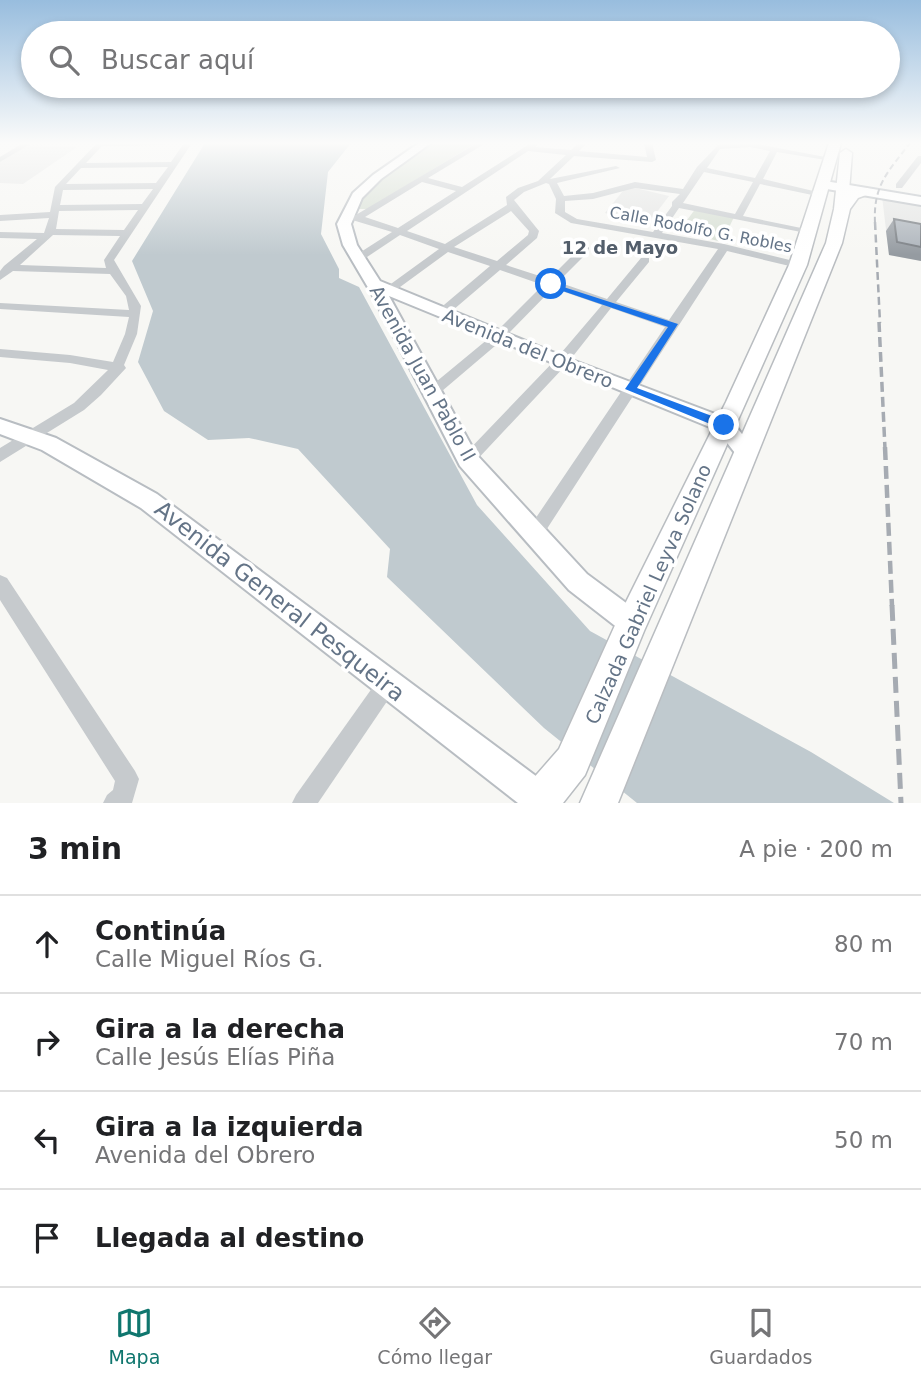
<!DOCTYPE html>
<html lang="es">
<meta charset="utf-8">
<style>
body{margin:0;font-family:"DejaVu Sans",sans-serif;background:#f2f2f2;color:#202124}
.stop{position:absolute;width:21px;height:21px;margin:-16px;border:5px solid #1a73e8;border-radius:50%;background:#fff}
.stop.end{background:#1a73e8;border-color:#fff;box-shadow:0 2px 7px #0008}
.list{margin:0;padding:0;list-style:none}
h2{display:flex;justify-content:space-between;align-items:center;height:91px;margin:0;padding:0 28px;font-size:30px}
h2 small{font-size:23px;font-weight:400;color:#757577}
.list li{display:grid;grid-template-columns:46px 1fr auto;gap:21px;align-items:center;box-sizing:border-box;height:98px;padding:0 28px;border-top:2px solid #e0e0e0}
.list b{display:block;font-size:26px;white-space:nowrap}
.list p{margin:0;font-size:23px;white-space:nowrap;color:#757577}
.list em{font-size:23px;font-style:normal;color:#757577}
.icon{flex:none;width:38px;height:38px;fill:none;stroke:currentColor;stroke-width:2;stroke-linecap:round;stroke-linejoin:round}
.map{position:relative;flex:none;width:921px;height:803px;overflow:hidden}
.search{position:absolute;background:#fff;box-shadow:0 4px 10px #0003;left:21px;right:21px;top:21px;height:77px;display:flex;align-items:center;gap:18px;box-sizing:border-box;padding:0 24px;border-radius:38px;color:#757577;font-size:26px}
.sheet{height:483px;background:#fff}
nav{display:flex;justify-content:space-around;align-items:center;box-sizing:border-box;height:98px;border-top:2px solid #e0e0e0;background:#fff;font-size:19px;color:#757577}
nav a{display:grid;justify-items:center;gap:4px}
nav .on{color:#0f766e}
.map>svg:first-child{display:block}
</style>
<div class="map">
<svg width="921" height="803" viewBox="0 0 921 803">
<rect width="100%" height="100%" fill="#f7f7f4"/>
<!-- built -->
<g fill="#e5e6e5">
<path d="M27,145L77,147L23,184L0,183V162Z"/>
<path d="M627,186L669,196L647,225L605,213Z"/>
<path d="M882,196L921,203V261L889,255Z"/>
</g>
<!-- green -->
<g fill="#d7dfd4">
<path d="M434,143H476L368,209H356L373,184Z"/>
<path d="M696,208L734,217L722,242L679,231Z"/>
</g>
<!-- water -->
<path fill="#c0cacf" d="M205,143H351L328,172L321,234L339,269V278L359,287L477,505L590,631L811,752L894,803H637L544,728L387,577L390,549L298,449L249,438L208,440L164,411L138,362L153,311L132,261Z"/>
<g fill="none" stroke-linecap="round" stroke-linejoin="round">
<defs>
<g id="secondary">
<path d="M419,143H431L381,179L362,198L351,224L357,245L380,281L567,358L731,420L756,452L753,458H739L717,430L389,296L476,454L587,574L641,614L645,623L641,632L632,636L623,632L569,590L460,466L373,296L343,245L337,224L353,193L373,175Z"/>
<path d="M825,181L921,197V205L821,188L819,185Z"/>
<path d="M0,419L56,438L157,494L556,791L560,803H518L141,508L42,450L0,434Z"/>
</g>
<g id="primary">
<path d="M829,143H841L807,265L644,631L585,775L563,803H519L524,789L559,749L621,612L726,402L789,265Z"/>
<path d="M846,149L852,153L849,191L867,188L874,192L858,198L850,209L842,243L618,803H580L826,243L834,209L840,153Z"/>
</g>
</defs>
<!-- secondary casing -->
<use href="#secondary" stroke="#b8bdc2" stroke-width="4"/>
<!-- primary casing -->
<use href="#primary" stroke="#b9bdc1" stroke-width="3"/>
<!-- street -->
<g fill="#c6cacd" fill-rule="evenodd">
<path d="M23,143H32L0,162V157Z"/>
<path d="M97,143H166L162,145L102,146L86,163L171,162L184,143H192L114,260L141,306L137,334L124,365L126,368L101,395L84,410L0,462V448L74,403L108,370L70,363L0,357V349L70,355L113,362L125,334L129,317L0,309V303L129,310L126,296L110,274L13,271L0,280V271L4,266L37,239L0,238V232L44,233L49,218L0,221V215L50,212L55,187ZM168,167L156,183L66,184L81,168ZM153,189L142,204L60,205L63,190ZM138,210L124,230L56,229L59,211ZM53,235L120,236L104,260L106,268L20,265Z"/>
<path d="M477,143H486L428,178L462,187L531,143H540L535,147L571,150L579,143H587L579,151L647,157L644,143H652L656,160L652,162L574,156L550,179L616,166L620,168L557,183L564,196L593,193L635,182L683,189L697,167L718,145L751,143L836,159L832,161L777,152L763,179L826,194L822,197L760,184L743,216L811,230V234L679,208L662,233L724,244L802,263L803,265L798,268L727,251L541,538L535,540L529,538L526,533L529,528L665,327L611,308L566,365L473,464L468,466L463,464L460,460L463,456L556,359L602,305L553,288L502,340L435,397H425L423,394L425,391L494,334L543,285L500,270L446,316H438V310L490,266L448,252L385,298H377V294L439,249L400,235L361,261H353V257L392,232L349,219ZM750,147L770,151L755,178L707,168L720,149ZM528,151L566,155L538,181L518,188L506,197L507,205L445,244L407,231ZM704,172L753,182L735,214L683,203ZM422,182L456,191L398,228L365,217ZM546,183L549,184L556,199L555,213L571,223L718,249L669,320L616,302L649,262V258H641L607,299L558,282L589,251V247H581L549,279L506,265L537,238L539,231L514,200L524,192ZM635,188L680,194L672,202V206L653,232L577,219L565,212V201L593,199ZM511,211L529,231L528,235L497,261L454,247Z"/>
<path d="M918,156H921V163L902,188H896V184Z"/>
<path d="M0,575L7,578L135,771L139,779L132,803H103L107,795L113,790L115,781L0,600Z"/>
<path d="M387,674L394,677L397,684L394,691L318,803H292L296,795L380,677Z"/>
</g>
<!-- secondary -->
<use href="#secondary" fill="#fff" fill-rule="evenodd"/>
<!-- primary -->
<use href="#primary" fill="#fff" fill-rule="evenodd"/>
<!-- rail-far4 -->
<path stroke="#a6abb2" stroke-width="2" stroke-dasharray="6 3.5" stroke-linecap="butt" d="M875,223C873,185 888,172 910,143"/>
<!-- rail-far3 -->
<path stroke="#a6abb2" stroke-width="2.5" stroke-dasharray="8 4.5" stroke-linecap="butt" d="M875,222L880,323"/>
<!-- rail-far2 -->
<path stroke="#a6abb2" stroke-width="3.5" stroke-dasharray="10 5" stroke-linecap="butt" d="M879,322L885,449"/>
<!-- rail-far1 -->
<path stroke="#a6abb2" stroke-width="4.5" stroke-dasharray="13 6" stroke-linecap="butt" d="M885,447L892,606"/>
<!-- rail -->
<path stroke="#a6abb2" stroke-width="5" stroke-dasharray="16 8" stroke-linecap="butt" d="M892,605L901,803"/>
</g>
<!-- wall -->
<path fill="#959ba1" d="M894,219L921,224V261L889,255L886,231Z"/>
<!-- building -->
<path fill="#adb4bb" stroke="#797e83" stroke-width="2" d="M894,219L921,224V247L897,242Z"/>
<!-- sky -->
<linearGradient id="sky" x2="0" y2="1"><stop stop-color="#98bdde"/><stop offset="0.56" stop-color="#fbfbfa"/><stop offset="1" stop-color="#fbfbfa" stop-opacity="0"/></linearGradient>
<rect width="921" height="255" fill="url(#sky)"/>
<!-- route -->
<path fill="#1a73e8" d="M548,282L678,324L637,388L728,422V428H720L625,389L668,327L548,286Z"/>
<g text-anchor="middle" stroke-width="7" stroke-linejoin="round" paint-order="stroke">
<!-- far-street labels -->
<g font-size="16" fill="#647487" stroke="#fff">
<text transform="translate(701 229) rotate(11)" y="6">Calle Rodolfo G. Robles</text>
</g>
<!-- far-neighbourhood labels -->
<g font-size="18" font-weight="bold" fill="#535e6b" stroke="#fff">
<text x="620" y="254">12 de Mayo</text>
</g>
<!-- street labels -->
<g font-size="19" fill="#647487" stroke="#fff">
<text transform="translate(528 348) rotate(22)" y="7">Avenida del Obrero</text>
<text transform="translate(423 373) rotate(61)" y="7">Avenida Juan Pablo II</text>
<text transform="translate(648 594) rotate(-66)" y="7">Calzada Gabriel Leyva Solano</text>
</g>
<!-- near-street labels -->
<g font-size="23" fill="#647487" stroke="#fff">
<text transform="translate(280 601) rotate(38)" y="8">Avenida General Pesqueira</text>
</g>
</g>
</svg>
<div class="stop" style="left:551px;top:284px"></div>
<div class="stop end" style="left:724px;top:425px"></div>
<div class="search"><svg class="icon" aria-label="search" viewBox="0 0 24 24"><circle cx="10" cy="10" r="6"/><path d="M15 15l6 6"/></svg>Buscar aquí</div>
</div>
<section class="sheet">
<h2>3 min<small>A pie · 200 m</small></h2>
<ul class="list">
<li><svg class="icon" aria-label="ahead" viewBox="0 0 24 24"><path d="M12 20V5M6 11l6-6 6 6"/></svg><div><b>Continúa</b><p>Calle Miguel Ríos G.</p></div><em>80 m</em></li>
<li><svg class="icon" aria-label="right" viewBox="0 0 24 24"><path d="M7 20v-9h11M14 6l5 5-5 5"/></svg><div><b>Gira a la derecha</b><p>Calle Jesús Elías Piña</p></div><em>70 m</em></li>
<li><svg class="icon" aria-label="left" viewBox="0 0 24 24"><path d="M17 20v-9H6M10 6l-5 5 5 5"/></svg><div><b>Gira a la izquierda</b><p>Avenida del Obrero</p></div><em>50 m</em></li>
<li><svg class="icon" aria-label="arrive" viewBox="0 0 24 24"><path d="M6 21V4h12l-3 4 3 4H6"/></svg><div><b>Llegada al destino</b></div></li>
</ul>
</section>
<nav>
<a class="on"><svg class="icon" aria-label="map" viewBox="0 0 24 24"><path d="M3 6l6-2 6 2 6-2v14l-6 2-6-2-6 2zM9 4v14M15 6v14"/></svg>Mapa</a>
<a><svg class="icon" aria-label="directions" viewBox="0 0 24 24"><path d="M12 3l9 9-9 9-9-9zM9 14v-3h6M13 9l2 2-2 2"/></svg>Cómo llegar</a>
<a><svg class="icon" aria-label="saved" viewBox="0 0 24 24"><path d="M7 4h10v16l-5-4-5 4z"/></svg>Guardados</a>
</nav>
